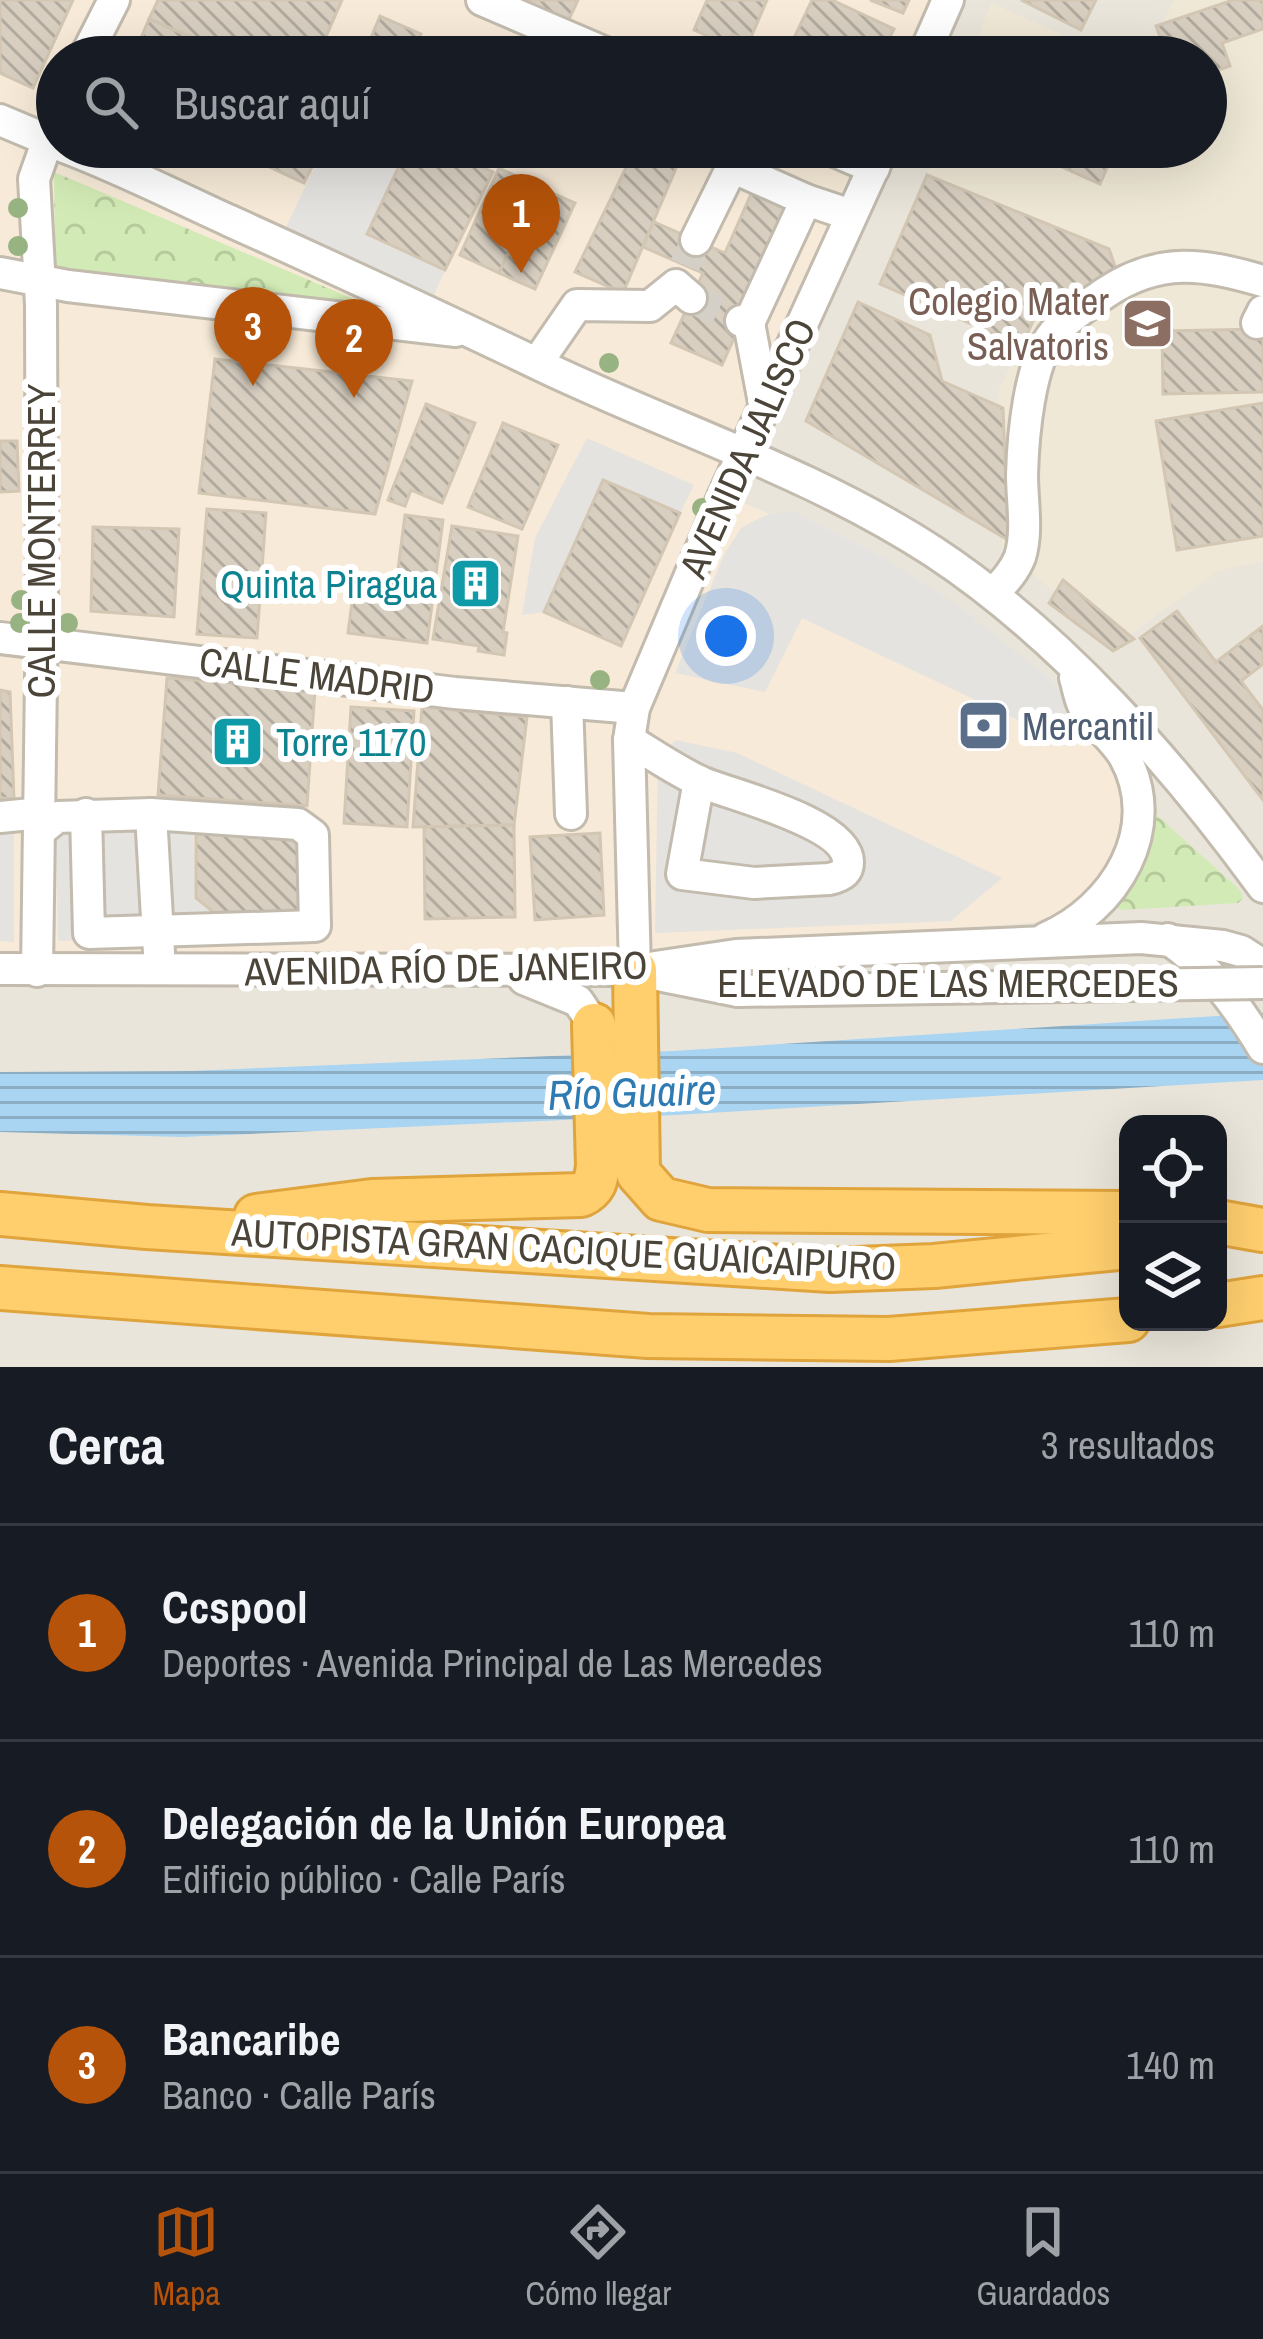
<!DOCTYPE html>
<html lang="es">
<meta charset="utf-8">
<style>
body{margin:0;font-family:"Archivo Narrow",sans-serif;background:#20242c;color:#f1f3f6}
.controls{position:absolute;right:36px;bottom:36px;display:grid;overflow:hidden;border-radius:24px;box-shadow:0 12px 48px #0002}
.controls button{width:108px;height:108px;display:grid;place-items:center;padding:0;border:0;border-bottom:3px solid #363941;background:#171b24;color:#f1f3f6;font:60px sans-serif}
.you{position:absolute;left:726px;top:636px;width:42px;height:42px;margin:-30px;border:9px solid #fff;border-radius:50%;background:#1a73e8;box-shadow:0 0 0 18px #1a73e833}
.badge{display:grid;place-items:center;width:78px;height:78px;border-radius:50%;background:#b45309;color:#fff;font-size:39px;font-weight:700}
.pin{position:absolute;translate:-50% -99px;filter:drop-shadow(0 3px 6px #0008)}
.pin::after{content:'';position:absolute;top:63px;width:42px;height:36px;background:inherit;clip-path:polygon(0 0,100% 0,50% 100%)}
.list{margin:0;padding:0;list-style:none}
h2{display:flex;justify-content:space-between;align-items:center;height:156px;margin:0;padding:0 48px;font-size:51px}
h2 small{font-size:39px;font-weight:400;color:#9ea1a6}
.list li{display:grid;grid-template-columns:78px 1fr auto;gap:36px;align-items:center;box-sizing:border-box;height:216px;padding:0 48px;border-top:3px solid #363941}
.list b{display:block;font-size:45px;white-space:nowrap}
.list p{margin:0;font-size:39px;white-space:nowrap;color:#9ea1a6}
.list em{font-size:39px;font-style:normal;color:#9ea1a6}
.icon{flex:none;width:66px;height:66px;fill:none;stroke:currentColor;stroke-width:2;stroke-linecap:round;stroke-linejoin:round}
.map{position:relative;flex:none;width:1263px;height:1367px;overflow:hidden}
.search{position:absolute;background:#171b24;box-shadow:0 12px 48px #0002;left:36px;right:36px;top:36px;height:132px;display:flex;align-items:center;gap:30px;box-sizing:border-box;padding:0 42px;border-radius:66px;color:#9ea1a6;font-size:45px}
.sheet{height:804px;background:#171b24}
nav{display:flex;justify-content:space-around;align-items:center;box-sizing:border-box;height:168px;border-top:3px solid #363941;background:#171b24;font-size:33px;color:#9ea1a6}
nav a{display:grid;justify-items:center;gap:6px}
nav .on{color:#b45309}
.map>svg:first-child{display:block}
</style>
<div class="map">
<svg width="1263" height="1367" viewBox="0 0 1263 1367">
<defs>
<pattern id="park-crowns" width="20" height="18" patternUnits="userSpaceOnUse" patternTransform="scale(3)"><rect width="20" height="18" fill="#d2eab5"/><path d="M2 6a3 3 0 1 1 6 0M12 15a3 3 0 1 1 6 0" fill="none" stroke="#b6ca9c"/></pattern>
<pattern id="water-rules" width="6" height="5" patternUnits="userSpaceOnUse" patternTransform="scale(3)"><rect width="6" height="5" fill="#a9d4f2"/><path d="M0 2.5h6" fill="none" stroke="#8caec5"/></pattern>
<pattern id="building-back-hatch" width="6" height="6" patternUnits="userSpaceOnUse" patternTransform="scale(3)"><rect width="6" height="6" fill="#d8cfc1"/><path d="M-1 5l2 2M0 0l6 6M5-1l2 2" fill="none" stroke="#b1aa9e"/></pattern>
</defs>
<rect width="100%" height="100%" fill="#f6f3ec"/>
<!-- residential -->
<path fill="#eae5da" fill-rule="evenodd" d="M941,0H1263V1367H0V960L336,963L605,952L885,934L716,491L880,147H1206V57H918ZM1128,1124H1218V1322H1128Z"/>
<!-- commercial -->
<path fill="#f7ead8" d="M0,0H941L918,57H57V147H880L716,491L790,523L893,577L1105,739L1129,769L1136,851L1057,921L605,952L336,963L0,960Z"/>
<!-- education -->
<g fill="#efe8d6">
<path d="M1175,0H1263V561L1218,571L1118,643L1002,549L999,389L1042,301L1115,268L1108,249L927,175L937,147H1206V57H1142Z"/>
<path d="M991,3L1112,57H970Z"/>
</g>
<!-- park -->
<g fill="url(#park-crowns)">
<path d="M54,172L382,311L55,271Z"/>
<path d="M1151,810L1240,890L1243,898L1238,903L1122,910L1115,907L1114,900Z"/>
</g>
<!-- parking -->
<g fill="#e5e3e0">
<path d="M324,147H408L367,234L445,270L433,297L285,229Z"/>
<path d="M587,438L694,485L680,513L603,480L544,612L522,615L535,538Z"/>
<path d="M792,511L888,560L956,604L1045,675L1076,709L1062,723L1067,743L802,618L765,692L675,673L724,555L741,528L766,515Z"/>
<path d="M676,740L737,753L1002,878L951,921L655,933L658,756Z"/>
<path d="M0,799H14V942L0,941Z"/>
<path d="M55,805L192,807L196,898L216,914H308L310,934L58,941Z"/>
</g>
<!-- water -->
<path fill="url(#water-rules)" d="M1263,1013V1080L675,1115L182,1137L0,1132V1072L190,1071L673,1051Z"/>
<!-- building -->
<g fill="url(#building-back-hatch)" stroke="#d3c7b4" stroke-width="3">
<path d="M0,0H73L33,88L0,73Z"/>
<path d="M158,0H342L317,57H237L149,19Z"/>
<path d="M525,0H578L565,28L522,6Z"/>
<path d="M707,0H767L749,42L732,34L728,45L694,30Z"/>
<path d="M812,0H832L894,29L880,57H785Z"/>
<path d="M870,0H909L903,13Z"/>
<path d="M1021,0H1096L1081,30Z"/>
<path d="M1233,0H1263V29L1222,43L1230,66L1206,74V57H1167L1156,26Z"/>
<path d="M380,16L421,34L415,47L439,57H363Z"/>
<path d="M149,19L237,57H133Z"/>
<path d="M226,147H322L304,183Z"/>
<path d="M408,147H436L493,172L445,270L367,234Z"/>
<path d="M636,147H685L623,293L575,272Z"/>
<path d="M1017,147H1116L1100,184Z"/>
<path d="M499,168L539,187L499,273L460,255Z"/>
<path d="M927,175L1109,249L1116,269L1078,303L1042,301L1022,346L880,284Z"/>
<path d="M755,185L795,202L722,365L671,343L703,273L643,247L654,222L725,253Z"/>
<path d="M539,187L575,203L535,289L499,273Z"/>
<path d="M858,302L930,335L942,381L1003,408L1008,540L806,421Z"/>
<path d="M1263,329V392L1163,394L1162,331Z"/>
<path d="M215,359L412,381L375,514L199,493Z"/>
<path d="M1263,403V536L1177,550L1156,421Z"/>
<path d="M426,404L475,423L442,503L411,490L405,506L388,500Z"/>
<path d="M503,423L558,445L522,529L468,507Z"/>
<path d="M0,441H17L19,491L0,492Z"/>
<path d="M603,480L680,513L621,646L544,612Z"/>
<path d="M207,509L266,513L257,638L197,634Z"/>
<path d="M405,515L443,520L427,643L348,633L355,580L396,585Z"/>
<path d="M452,526L518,536L503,632L507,633L504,655L478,651L479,646L433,639Z"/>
<path d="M93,527L179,529L174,617L91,611Z"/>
<path d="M1063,580L1134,639L1113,651L1049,603Z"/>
<path d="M1177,611L1216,662L1263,626V664L1241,681L1263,710V800L1140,638Z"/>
<path d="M167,678L315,689L307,806L158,795Z"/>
<path d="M0,690L10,692L14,799L0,798Z"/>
<path d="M351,707L414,711L407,827L344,823Z"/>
<path d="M422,707L527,717L514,825L413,827Z"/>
<path d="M514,825L515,917L425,919L424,827Z"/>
<path d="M600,833L604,915L535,920L530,837Z"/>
<path d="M196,834H290L307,848L308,914H216L196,898Z"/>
</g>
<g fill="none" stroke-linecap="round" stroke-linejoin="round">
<!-- minor-tunnel -->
<g stroke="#d4d0c8" stroke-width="30" stroke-dasharray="30 15" stroke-linecap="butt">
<path d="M685,265L696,240"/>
<path d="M691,298L741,321"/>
</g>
<defs>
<g id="minor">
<path d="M482,0L615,57"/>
<path d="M85,57L114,0"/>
<path d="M923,57L948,0"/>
<path d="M0,120L57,144"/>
<path d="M64,147C120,168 175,196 230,221C334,268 438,316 542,366C672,428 813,473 934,552C1060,635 1175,766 1263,887"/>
<path d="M825,147L874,168"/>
<path d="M696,240L732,167L806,200L851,215"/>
<path d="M0,273L68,286L456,331"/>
<path d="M741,321L749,323L765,408"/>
<path d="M749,323L806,200"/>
<path d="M1257,323L1263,311"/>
<path d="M537,363L577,305L650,306L676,285L691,298"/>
<path d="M993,594C1004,582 1014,572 1020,557C1028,531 1022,501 1022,475C1023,437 1029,362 1054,333C1068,317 1088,305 1105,293C1160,256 1204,264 1263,281"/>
<path d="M0,638L455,693L634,708"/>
<path d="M567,702L571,814"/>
<path d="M629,740C652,754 678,772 703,783C732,795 848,823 848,862C848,874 839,877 829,879L754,883L682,874L699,781"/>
<path d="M86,814L89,933L315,926L313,835L298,824L151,814"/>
<path d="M0,817L41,813"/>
<path d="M41,830L57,817L151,814L159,953"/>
<path d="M1046,938C1114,909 1165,829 1124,756C1113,737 1093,724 1083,705C1079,697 1078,687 1075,678"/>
<path d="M1168,939C1210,968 1237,1005 1263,1048"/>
<path d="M0,969L635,970L736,955L1141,938L1223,946L1241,951L1263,965"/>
<path d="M635,970L629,740L634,708L724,495L883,147"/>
<path d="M37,971L42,606L41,305L34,179L57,114"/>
<path d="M658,975L738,991"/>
<path d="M524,979L578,1001L594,1025"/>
</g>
<g id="highway">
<path d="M635,970L638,1173L661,1199L708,1210L1128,1213"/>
<path d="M0,1214L147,1227L830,1270L934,1266L1128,1247"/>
<path d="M256,1216L372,1201L581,1195C595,1188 596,1181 598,1166L594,1025"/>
<path d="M1218,1222L1263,1230"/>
<path d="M0,1288L648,1336L889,1339L1128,1320"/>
<path d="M1218,1305L1263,1298"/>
</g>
</defs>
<!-- minor casing -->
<use href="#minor" stroke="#c2bbae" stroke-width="36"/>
<!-- highway casing -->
<use href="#highway" stroke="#e0a43c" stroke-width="48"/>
<!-- minor -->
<use href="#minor" stroke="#fff" stroke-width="30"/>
<!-- highway -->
<use href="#highway" stroke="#ffcf6e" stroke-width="42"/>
<defs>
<path id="minor-bridge" d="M738,991L1263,983"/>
</defs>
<!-- minor-bridge casing -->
<use href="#minor-bridge" stroke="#c2bbae" stroke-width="36" stroke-linecap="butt"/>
<!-- minor-bridge -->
<use href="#minor-bridge" stroke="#fff" stroke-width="30"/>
</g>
<!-- trees -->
<g fill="#97b381">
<circle cx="18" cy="208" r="10"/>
<circle cx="18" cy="246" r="10"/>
<circle cx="609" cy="363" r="10"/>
<circle cx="702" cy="508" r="10"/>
<circle cx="21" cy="600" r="10"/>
<circle cx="20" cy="623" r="10"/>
<circle cx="68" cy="623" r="10"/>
<circle cx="600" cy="680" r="10"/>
</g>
<!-- icons -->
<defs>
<symbol id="school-square" viewBox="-11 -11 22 22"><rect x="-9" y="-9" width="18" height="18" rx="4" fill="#8d6e63" stroke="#fff"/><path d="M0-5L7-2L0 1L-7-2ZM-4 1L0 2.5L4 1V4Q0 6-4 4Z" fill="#fff"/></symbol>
<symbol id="building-square" viewBox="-11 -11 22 22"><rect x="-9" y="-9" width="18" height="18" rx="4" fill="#0f9aa8" stroke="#fff"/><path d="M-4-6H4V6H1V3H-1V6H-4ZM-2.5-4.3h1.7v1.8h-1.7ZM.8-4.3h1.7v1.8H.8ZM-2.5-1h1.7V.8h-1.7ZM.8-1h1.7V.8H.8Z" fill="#fff"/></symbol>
<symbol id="bank-square" viewBox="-11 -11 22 22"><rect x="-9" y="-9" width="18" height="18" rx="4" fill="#5c6f8a" stroke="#fff"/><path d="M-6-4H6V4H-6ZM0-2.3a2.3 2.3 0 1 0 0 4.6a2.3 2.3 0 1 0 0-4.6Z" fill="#fff"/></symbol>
</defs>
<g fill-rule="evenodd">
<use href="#school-square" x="1118" y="294" width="59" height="59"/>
<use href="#building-square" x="446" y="554" width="59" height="59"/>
<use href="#bank-square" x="954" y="696" width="59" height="59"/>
<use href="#building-square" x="208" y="712" width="59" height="59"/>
</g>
<g text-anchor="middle" stroke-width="12" stroke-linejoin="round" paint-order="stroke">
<!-- education labels -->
<g font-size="39" fill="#785e54" stroke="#fff" text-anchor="end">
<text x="1109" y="315">Colegio Mater<tspan x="1109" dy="45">Salvatoris</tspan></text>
</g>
<!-- street labels -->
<g font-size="39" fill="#4b4439" stroke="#fff">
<text transform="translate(747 448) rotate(-66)" y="14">AVENIDA JALISCO</text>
<text transform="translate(41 541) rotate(-90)" y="14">CALLE MONTERREY</text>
<text transform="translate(317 675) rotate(7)" y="14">CALLE MADRID</text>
<text transform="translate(446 968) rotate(-1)" y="14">AVENIDA RÍO DE JANEIRO</text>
<text x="948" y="997">ELEVADO DE LAS MERCEDES</text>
<text transform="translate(564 1249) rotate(3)" y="14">AUTOPISTA GRAN CACIQUE GUAICAIPURO</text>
</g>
<!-- culture labels -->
<g font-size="39" fill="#0d838f" stroke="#fff" text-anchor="end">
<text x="437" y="598">Quinta Piragua</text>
<text x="276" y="756" text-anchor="start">Torre 1170</text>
</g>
<!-- service labels -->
<g font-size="39" fill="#4e5e75" stroke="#fff" text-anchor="start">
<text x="1022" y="740">Mercantil</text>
</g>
<!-- water labels -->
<g font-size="42" font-style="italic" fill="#2e7ab2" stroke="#fff">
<text transform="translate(632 1092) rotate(-2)" y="15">Río Guaire</text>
</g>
</g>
</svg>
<div class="controls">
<button><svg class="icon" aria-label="locate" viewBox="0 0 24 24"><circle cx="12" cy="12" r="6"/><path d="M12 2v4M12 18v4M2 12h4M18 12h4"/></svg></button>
<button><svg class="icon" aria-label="layers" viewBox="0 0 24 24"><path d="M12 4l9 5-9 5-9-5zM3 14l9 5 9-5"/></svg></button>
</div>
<div class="you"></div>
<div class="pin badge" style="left:521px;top:273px">1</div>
<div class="pin badge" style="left:354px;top:398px">2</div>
<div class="pin badge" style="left:253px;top:386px">3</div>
<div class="search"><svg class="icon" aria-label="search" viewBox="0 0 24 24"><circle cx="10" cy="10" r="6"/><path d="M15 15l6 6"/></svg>Buscar aquí</div>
</div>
<section class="sheet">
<h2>Cerca<small>3 resultados</small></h2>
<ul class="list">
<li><span class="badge">1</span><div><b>Ccspool</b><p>Deportes · Avenida Principal de Las Mercedes</p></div><em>110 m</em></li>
<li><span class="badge">2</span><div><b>Delegación de la Unión Europea</b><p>Edificio público · Calle París</p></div><em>110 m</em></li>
<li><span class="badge">3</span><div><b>Bancaribe</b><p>Banco · Calle París</p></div><em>140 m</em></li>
</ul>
</section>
<nav>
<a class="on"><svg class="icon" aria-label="map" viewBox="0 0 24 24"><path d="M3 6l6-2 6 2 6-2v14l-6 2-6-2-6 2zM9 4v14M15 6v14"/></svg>Mapa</a>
<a><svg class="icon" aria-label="directions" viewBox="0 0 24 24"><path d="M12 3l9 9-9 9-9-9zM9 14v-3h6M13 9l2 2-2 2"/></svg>Cómo llegar</a>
<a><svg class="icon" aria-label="saved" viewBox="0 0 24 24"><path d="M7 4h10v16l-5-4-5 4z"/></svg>Guardados</a>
</nav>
